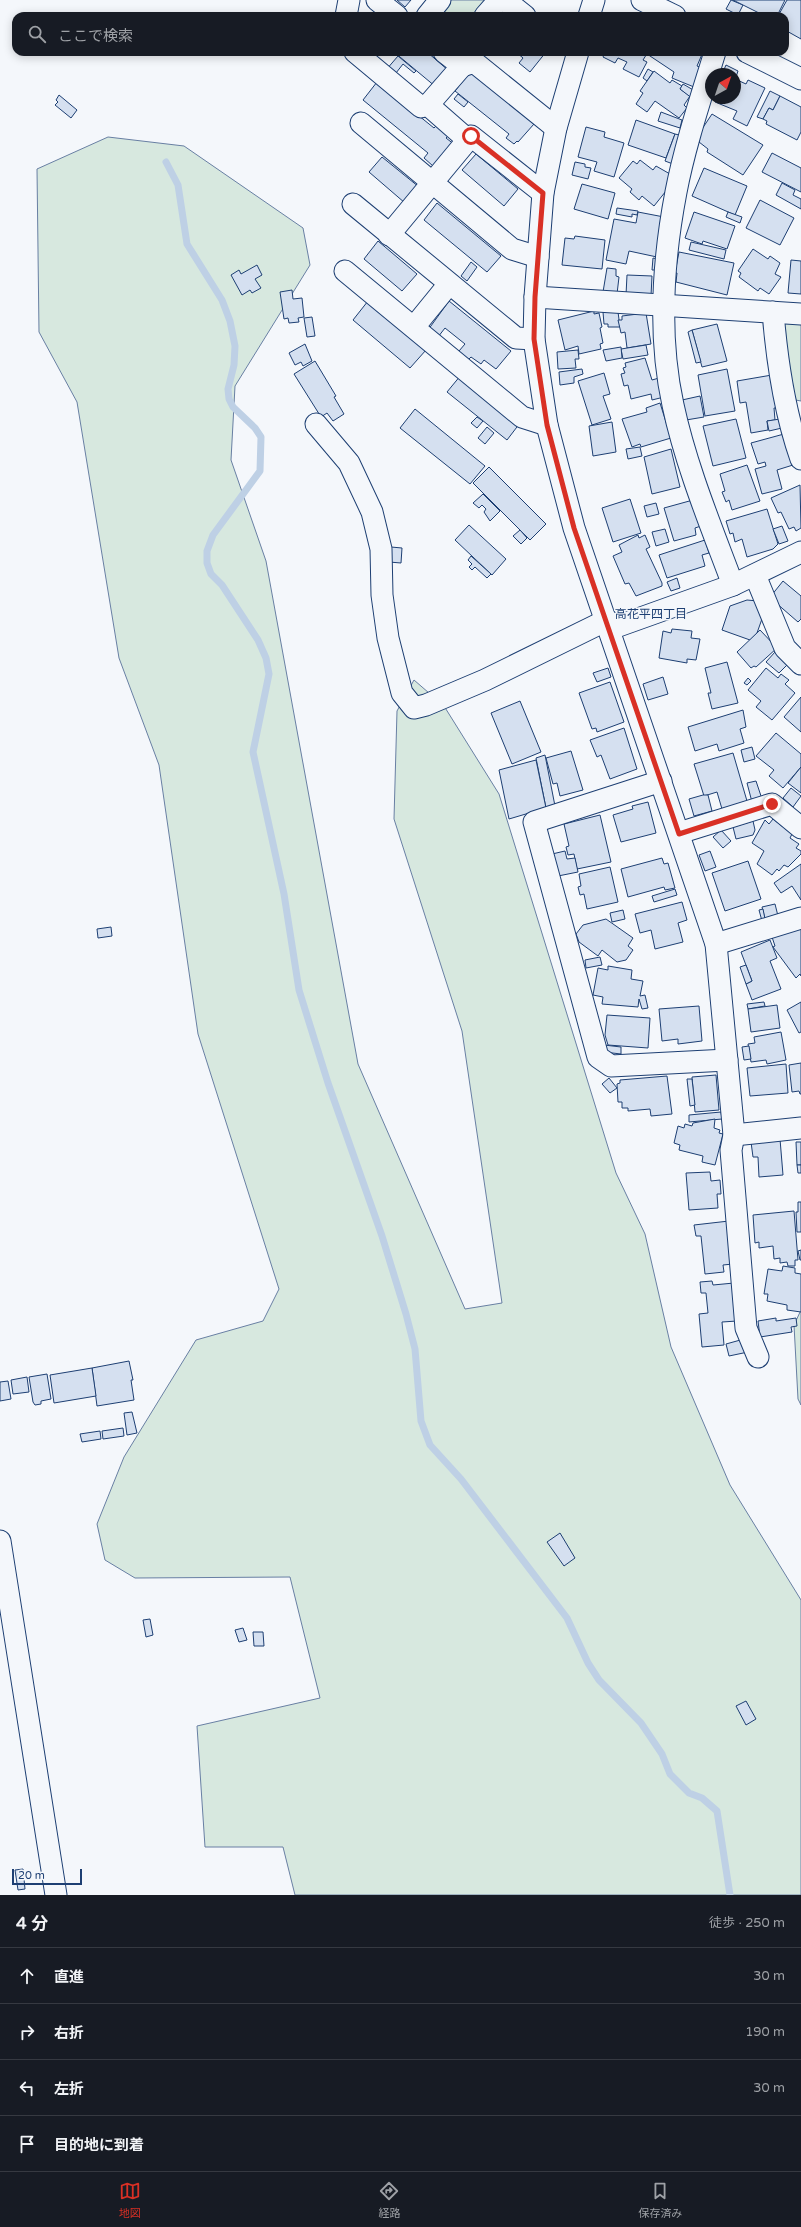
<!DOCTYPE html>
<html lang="ja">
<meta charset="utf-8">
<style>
body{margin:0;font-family:"Varela Round","Noto Sans JP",sans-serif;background:#20242c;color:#f1f3f6}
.compass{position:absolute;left:705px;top:68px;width:36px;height:36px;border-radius:50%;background:#171b24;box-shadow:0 2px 10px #0003;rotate:40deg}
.scale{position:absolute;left:12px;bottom:10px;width:70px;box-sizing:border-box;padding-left:4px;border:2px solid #1d3f73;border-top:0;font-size:11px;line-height:14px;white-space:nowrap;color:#1d3f73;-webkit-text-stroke:3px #f4f7fb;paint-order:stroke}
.stop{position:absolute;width:12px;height:12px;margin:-9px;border:3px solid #d93025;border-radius:50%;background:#fff}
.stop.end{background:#d93025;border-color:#fff;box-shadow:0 1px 4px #0008}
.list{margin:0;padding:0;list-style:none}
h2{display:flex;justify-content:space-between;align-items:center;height:52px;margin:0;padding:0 16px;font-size:17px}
h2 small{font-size:13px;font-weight:400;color:#9ea1a6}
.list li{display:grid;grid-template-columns:26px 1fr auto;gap:12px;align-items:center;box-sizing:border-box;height:56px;padding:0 16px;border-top:1px solid #363941}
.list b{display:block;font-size:15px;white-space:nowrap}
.list em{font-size:13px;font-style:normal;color:#9ea1a6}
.icon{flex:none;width:22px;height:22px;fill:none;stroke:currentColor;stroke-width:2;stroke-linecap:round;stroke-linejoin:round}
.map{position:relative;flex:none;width:801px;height:1895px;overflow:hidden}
.search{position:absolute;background:#171b24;box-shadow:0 2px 10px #0003;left:12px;right:12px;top:12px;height:44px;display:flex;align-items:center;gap:10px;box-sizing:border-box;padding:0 14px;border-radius:12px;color:#9ea1a6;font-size:15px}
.sheet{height:276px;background:#171b24}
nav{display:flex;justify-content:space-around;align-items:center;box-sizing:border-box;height:56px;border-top:1px solid #363941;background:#171b24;font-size:11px;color:#9ea1a6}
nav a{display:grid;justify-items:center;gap:2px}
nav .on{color:#d93025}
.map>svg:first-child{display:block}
</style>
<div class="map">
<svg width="801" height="1895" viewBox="0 0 801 1895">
<rect width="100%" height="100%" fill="#f4f7fb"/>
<!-- green -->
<g fill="#d7e8df" stroke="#687fa3">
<path d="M445,0H486L480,16H432Z"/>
<path d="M108,137L184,146L303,228L310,265L235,386L231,460L266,561L358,1064L465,1309L502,1303L462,1031L394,819L397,711L414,680L444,706L499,794L616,1173L645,1234L671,1347L730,1485L801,1600V1895H295L283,1847H205L197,1726L320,1698L290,1577L135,1578L105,1560L97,1524L124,1457L196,1340L263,1321L279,1289L198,1034L159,765L119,658L77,402L39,332L37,169Z"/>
<path d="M789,320L801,321V401L790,399L780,329Z"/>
<path d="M801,1310V1405L798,1399L794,1325Z"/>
</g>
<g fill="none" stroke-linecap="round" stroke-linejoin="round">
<!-- stream -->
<path stroke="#bed0e5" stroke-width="7" d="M166,162L178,185L187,244L222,300L230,321L235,346L234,365L228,389L229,399L233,407L255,428L261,437L260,471L213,535L207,551V563L211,574L222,585L258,640L266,658L269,674L253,752L284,894L299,990L328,1083L382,1236L406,1314L415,1349L421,1421L430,1445L461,1479L567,1618L588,1663L599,1680L641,1723L662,1754L670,1774L689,1793L702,1798L717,1811L730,1895"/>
</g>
<!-- building -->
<g fill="#d5e0f0" stroke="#1d3f73">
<path d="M397,0H411L405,7Z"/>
<path d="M731,0L743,5L738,15L726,9Z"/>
<path d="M733,0H785L777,16L767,13L765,16Z"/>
<path d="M787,0H801V39L785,30V16H778Z"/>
<path d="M376,10L383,16H370Z"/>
<path d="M394,52H427L449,71L436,87Z"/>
<path d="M516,52H546L530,72L519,63L523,58Z"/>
<path d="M605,52H648L643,60L647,62L639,77L623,69L627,62L618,58L615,63L603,57Z"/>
<path d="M649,52H703L697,66L702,68L694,87L672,78L674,72L647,54Z"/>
<path d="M398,56L416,71L414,73L403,64L396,73L386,70Z"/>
<path d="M726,65L738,71L735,80V74H722Z"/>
<path d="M648,69L653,72L647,81L643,78Z"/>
<path d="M654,71L670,83L672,80L682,86L680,89L690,96L684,105L687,108L679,118L655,101L647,112L636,104L643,93L640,91Z"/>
<path d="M470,72L534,124L518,142L517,141L514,144L506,138L509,134L455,91Z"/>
<path d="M735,79L746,84L748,80L765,88L747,126L733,119L737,111L715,102L717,98H735Z"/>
<path d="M377,82L434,128L437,125L449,135L446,138L455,145L433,166L424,158L428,153L363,100Z"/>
<path d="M683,84L695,91L693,99L680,89Z"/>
<path d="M770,91L780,96L773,110L769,108L763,119L757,117Z"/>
<path d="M458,94L468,102L464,107L454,99Z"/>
<path d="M59,95L77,110L71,118L55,105L58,102L56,100Z"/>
<path d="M780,96L801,107V132L797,140L766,124L767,121L763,119L769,108L773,110Z"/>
<path d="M661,112L682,120L680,128L658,121Z"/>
<path d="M712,114L763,145L743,175L707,152L708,149L699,142L700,132Z"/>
<path d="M636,120L675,134L666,158L628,145Z"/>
<path d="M586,127L605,132L604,137L624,143L614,177L594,171L597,162L578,157Z"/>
<path d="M675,134L683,136L673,164L665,161Z"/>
<path d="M772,153L801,168V192L762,172Z"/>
<path d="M476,154L518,189L504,206L462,170Z"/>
<path d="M382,157L419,187L405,203L369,172Z"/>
<path d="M640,160L653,170L656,166L670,174V186L654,206L642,196L639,200L630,192L632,189L619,178L633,161L637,164Z"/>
<path d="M575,162L585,164V167L591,168L588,179L572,175Z"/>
<path d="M704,168L747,186L735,215L692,196Z"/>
<path d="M782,183L795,190L793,195L801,199V209L776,195Z"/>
<path d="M582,184L615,193L608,219L574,209Z"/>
<path d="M760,200L794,218L780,245L746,228Z"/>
<path d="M437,203L501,256L487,272L424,220Z"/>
<path d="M617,208L638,211L637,215L632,214V217L616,214Z"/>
<path d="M638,212L664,217L657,257L629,251L626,264L606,260L614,219L636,223Z"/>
<path d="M694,212L735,226L727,249L703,241L702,244L685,238Z"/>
<path d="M728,212L742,217L740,223L726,217Z"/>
<path d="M575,236L605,240L602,269L562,265L565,238L574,239Z"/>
<path d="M378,241L417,274L402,291L364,259Z"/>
<path d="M691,242L726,250L724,259L689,250Z"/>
<path d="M753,249L768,259L770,256L780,263L775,274L781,277L769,294L760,288L758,291L739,277L741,273L738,271Z"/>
<path d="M679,252L734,263L727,295L676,282L677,273H675Z"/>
<path d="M653,258L658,259L657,270H652Z"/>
<path d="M791,260L801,261V294L788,293Z"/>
<path d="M471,262L477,267L467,281L461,276Z"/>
<path d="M257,265L262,275L255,279L261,288L252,293L250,290L242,295L231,275L239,270L241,274Z"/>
<path d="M607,268L616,269V276L619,277L617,294L603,292Z"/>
<path d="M627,275L652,276L651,296L626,295Z"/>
<path d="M292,290L293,299L302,298L304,317L298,318L299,322L289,323L288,318L284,319L280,292Z"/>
<path d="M368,301L426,350L410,368L353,320Z"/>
<path d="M449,301L511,351L496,369L484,360L481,364L471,357L468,360L459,351L465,344L445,328L438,337L428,330Z"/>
<path d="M594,311V314L599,313L602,327L600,328L603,343L600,344L601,349L579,354L578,346L565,350L558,320Z"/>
<path d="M603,312H618L620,327H608V324H604Z"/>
<path d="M646,313L651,344L627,348L625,332L621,333L618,320H622V316Z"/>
<path d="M312,317L315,336L307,337L304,318Z"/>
<path d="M717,324L727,361L702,367L692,330Z"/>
<path d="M692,330L701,362L696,363L688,332Z"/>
<path d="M305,344L312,361L303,366L301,362L295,365L289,353Z"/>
<path d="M646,345L648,355L623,359L621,349Z"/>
<path d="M621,347L622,358L606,361L603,350Z"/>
<path d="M578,350L579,359H575L576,368L558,369L557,352Z"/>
<path d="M645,358L652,380L659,378L664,397L652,400L651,394L631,399L628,385L624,386L621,374L625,373L623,368L626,367L625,363Z"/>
<path d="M315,361L336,396L334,397L344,414L333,421L327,413L321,417L294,374Z"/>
<path d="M582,369L583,374L574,377V383L560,385L559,372Z"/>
<path d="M727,369L735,411L705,416L698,375Z"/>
<path d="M604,373L610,394L603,396L611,419L592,425L578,381Z"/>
<path d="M461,375L520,423L507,440L447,392Z"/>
<path d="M772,375L778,408H774L775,420L767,421L768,430L751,433L746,402L740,403L737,381Z"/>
<path d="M700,396L704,417L686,420L682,400Z"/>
<path d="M660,403L671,438L641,447L640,444L632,447L622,419L647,412L646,408Z"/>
<path d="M415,409L485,466L470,484L400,428Z"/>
<path d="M477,417L483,421L477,428L471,423Z"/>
<path d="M736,419L746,458L713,466L703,426Z"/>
<path d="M780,419L782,428L769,431L767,421Z"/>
<path d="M612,422L616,452L593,456L589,426Z"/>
<path d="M487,427L494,433L485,444L478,438Z"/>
<path d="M784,434L793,465L777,470L782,489L762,494L755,469L766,466L765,462L758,464L751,443Z"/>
<path d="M640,447L642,456L628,459L626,449Z"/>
<path d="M671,449L680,487L652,494L644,457Z"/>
<path d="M747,465L760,501L732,510L729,500L726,502L722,492L725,491L720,474Z"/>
<path d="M489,467L546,524L530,540L473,483Z"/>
<path d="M800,485L801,528L796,531L794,527L789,529L781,512L778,513L771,498Z"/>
<path d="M483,494L500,511L490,521L484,512L486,509L482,505L479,508L473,503Z"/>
<path d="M630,499L641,533L613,542L602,508Z"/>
<path d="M693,500L701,526L695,528L696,535L674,541L664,508Z"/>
<path d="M656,503L659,514L647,517L644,506Z"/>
<path d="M767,509L778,544L773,549L747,557L742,539L735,542L733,533L730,534L726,521Z"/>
<path d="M469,525L506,559L492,575L455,540Z"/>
<path d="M782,526L788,541L779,544L773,529Z"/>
<path d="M665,529L669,542L656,546L652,532Z"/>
<path d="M520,530L527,538L521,544L513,536Z"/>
<path d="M638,535L639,538L645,535L650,547L646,549L662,583V586L636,596L629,583L625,584L613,556L622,552L619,545Z"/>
<path d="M705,540L709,553L702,555L705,566L667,578L659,555Z"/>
<path d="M391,547L402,548L401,563L389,562Z"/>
<path d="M471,556L491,574L487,578L475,567L472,570L469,567L472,564L468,560Z"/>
<path d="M677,578L680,588L671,591L667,582Z"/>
<path d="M783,581L801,596V619L798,622L775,602L771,596Z"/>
<path d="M747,600L758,601L763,616L757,633L750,640L722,630L730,606Z"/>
<path d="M672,629L692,631L691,638L700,639L696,660L687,659V663L659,658L663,631L671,633Z"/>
<path d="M760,630L777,648L756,667L754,666L751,668L737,652Z"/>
<path d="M775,652L788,664L779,673L766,662Z"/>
<path d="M727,662L738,703L712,709L708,693H711L705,668Z"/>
<path d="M608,668L611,677L597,682L593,673Z"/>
<path d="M766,668L778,678L781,674L789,680L785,684L795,693L772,720L756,707L761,701L748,690Z"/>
<path d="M663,677L668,694L648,700L643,684Z"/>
<path d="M748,678L751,681L747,685L744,683Z"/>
<path d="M610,682L624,722L597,732L596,728L592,729L579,693Z"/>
<path d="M801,697V732L784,717Z"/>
<path d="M520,701L541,752L512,764L491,713Z"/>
<path d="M743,710L746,727L740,729L744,743L719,751L717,744L695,751L688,727Z"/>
<path d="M624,728L637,769L610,779L601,755L597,757L590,740Z"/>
<path d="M776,733L801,754V767L783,788L769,776L774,770L756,756Z"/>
<path d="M752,747L755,759L744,762L741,750Z"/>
<path d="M571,751L583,790L560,796L557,783L553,784L546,758Z"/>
<path d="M733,753L747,801L722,809L717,792L704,796L694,764Z"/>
<path d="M545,755L555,806L546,808L536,758Z"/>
<path d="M536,760L546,808L509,819L499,770Z"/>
<path d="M801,767V793L788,783Z"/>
<path d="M756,781L762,799L752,802L747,783Z"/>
<path d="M791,788L801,796L793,807L783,798Z"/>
<path d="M703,795H708L712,811L694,816L689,799Z"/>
<path d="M648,802L656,833L621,842L613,815L633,809L632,806Z"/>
<path d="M600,815L611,862L577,869L574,854L568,855L566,847L569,846L564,824Z"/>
<path d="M773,819L792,834L790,838L799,844L796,848L801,851V854L788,867L784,865L779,871L777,869L772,875L757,864L764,851L752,843L765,820L769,824Z"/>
<path d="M753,821L755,830L753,835L736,839L733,827Z"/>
<path d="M721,830L731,841L723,848L713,837Z"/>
<path d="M565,851L567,859L575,858L578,872L558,876L552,854Z"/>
<path d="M710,851L716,867L705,871L699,855Z"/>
<path d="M662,858L664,864L668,863L675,888L665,890L664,887L628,897L621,869Z"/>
<path d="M748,861L761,899L725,911L712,873Z"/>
<path d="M801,864V900L792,886L781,893L774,883Z"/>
<path d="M610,867L618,902L587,909L584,894L580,895L578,887L581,886L579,874Z"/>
<path d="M675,889L677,895L654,902L652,896Z"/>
<path d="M682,902L687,920L678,923L683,942L655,949L651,930L640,933L635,914Z"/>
<path d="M775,904L778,916L765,919L762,907Z"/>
<path d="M763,909L765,919L762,921L759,910Z"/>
<path d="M623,910L625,919L612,922L610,913Z"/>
<path d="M606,919L633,938L628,946L633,950L626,960L617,962L602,950L598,956L579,942L576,934L583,925Z"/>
<path d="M111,927L112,936L98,938L97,929Z"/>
<path d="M801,927V976L800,974L796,978L773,947L775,946L772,937Z"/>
<path d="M770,940L777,958L770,961L781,989L752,1000L746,984L752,981L741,952Z"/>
<path d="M600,957L602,965L586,968L585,960Z"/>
<path d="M746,965L752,981L746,984L740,967Z"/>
<path d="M608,966L632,970L631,979L643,981L640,996L645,995L648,1008L642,1009L639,999L638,1007L602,1004L603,997L593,995L598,968L608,970Z"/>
<path d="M764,1002L765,1006L748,1009L747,1004Z"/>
<path d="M801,1002V1032L799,1033L787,1010Z"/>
<path d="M777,1005L780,1028L751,1032L748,1009Z"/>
<path d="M699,1006L702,1041L678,1044V1039L662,1041L659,1009Z"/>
<path d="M607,1015L650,1018L648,1048L608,1045L605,1035Z"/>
<path d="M781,1032L786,1060L767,1064L766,1060L751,1062L748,1044L755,1043L754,1037Z"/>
<path d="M604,1045L621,1047V1054L604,1052Z"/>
<path d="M749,1046L751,1059L744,1060L742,1047Z"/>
<path d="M801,1063V1094H800L799,1091L792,1092L789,1065Z"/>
<path d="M786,1064L788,1093L750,1096L747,1068Z"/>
<path d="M716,1075L719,1110L695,1112L692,1077Z"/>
<path d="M667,1076L672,1114L651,1116L650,1109L628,1111V1108H622V1102H618L617,1084L620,1083V1080Z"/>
<path d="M609,1078L617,1088L610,1093L602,1084Z"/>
<path d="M687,1079H692L695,1105L690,1106Z"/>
<path d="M721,1112L722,1119L689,1122V1115Z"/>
<path d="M715,1119L714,1128L720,1130L719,1133L723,1134L715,1165L702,1162L703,1156L679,1150L680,1145L674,1143L678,1126L684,1128L685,1124L692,1126L693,1123Z"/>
<path d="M780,1139L783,1175L759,1177L758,1157H753L751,1142Z"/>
<path d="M796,1142H801V1165H797Z"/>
<path d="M797,1165H801V1173H798Z"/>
<path d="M710,1172L711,1181L720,1180L721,1194H717L718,1208L689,1210L686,1173Z"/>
<path d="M798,1202H801V1232H797L796,1212H798Z"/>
<path d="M794,1211L798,1260H795V1266H788L787,1262L780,1263V1258L774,1259L773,1246L759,1248V1242L755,1243L753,1215Z"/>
<path d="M729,1221L733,1264L723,1265L724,1272L705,1274L701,1236H696L694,1225Z"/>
<path d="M801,1250V1260H800L798,1251Z"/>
<path d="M783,1266L795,1268V1273L801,1274V1312L787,1310V1305L767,1301L768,1294H764L768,1269L782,1271Z"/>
<path d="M712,1281L713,1285L734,1283L737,1321L722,1322L724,1345L702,1347L699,1314L708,1313L706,1293H701L700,1282Z"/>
<path d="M776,1318V1321L796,1318L797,1326L791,1327L792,1332L760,1337L758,1321Z"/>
<path d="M744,1339L748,1352L729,1356L726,1344Z"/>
<path d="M129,1361L133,1380H131L134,1400L97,1406L92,1368Z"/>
<path d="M92,1368L96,1396L54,1403L50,1375Z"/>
<path d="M47,1374L51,1399L41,1401V1404L35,1405L33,1402L29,1377Z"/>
<path d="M27,1377L29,1392L13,1394L11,1380Z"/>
<path d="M8,1381L11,1399L0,1401V1382Z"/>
<path d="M132,1412L137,1433L127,1435L124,1413Z"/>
<path d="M123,1428L124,1436L103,1439L102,1431Z"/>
<path d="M100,1431L101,1439L82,1442L80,1434Z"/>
<path d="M560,1533L575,1558L564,1566L547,1542Z"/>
<path d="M150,1619L153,1635L146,1637L143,1620Z"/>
<path d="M243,1628L247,1640L239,1642L235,1630Z"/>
<path d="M253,1632H263L264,1646H254Z"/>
<path d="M746,1701L756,1719L746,1725L736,1706Z"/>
<path d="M23,1869L25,1889L18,1890L15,1870Z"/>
</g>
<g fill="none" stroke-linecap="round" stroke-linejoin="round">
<defs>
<g id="minor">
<path d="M377,0L397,16"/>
<path d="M505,0L525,16"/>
<path d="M642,0L675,16"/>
<path d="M346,16L349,0"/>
<path d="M427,16L440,0"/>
<path d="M485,16L499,0"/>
<path d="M589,16L594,0"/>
<path d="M355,52L421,107L428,105L468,140"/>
<path d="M444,52L462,66L474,62L556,128"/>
<path d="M578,52L556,128L543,193L535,297L534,339L547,425L574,528L716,944L734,1135L731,1150L746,1328L758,1357"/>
<path d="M715,52C701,98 685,145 676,192C663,260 658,336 673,405C686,466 711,526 733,585"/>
<path d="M747,52L801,79"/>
<path d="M428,105L462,66"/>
<path d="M361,123L512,249L538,257"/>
<path d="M353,204L516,338L534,339"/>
<path d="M389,235L471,136L543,193"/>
<path d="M345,271L522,417L547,425"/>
<path d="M535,297L801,314"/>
<path d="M773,312C777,362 784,411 801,459"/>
<path d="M414,327L449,284"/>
<path d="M316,424L349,463L372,512L381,549L382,595L388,638L402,693L414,708L426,705L485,680L607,620"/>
<path d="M755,575L785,648L801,664"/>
<path d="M610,629L733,585L801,552"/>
<path d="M661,781L534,822L598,1057L611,1066L727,1060"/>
<path d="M679,833L772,804L801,828"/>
<path d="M716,944L801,918"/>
<path d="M734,1135L801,1128"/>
<path d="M0,1541L56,1895"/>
</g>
</defs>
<!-- minor casing -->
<use href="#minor" stroke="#1d3f73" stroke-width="23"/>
<!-- minor -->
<use href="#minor" stroke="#f4f7fb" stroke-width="21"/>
</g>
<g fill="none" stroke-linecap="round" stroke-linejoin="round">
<!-- route -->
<path stroke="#d93025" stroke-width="5" d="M471,136L543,193L535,297L534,339L547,425L574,528L679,834L772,804"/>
</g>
<g text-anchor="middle" stroke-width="3" stroke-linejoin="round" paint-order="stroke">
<!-- neighbourhood labels -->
<g font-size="12" fill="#1d3f73" stroke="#f4f7fb">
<text x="651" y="618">高花平四丁目</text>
</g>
</g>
</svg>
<svg class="compass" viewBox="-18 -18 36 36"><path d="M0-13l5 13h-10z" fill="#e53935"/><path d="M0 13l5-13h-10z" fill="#9ea1a6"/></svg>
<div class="scale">20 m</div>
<div class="stop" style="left:471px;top:136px"></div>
<div class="stop end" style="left:772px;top:804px"></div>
<div class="search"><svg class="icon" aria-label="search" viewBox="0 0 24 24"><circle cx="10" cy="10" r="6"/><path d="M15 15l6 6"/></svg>ここで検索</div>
</div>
<section class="sheet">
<h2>4 分<small>徒歩 · 250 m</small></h2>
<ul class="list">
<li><svg class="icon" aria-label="ahead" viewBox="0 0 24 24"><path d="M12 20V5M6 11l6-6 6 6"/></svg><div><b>直進</b></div><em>30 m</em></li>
<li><svg class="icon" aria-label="right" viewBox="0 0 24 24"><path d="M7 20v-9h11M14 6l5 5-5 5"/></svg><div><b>右折</b></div><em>190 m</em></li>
<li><svg class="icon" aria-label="left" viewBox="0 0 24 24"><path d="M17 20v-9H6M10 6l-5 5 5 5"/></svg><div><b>左折</b></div><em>30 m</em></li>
<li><svg class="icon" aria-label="arrive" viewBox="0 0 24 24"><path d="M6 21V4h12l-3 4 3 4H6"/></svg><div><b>目的地に到着</b></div></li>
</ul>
</section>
<nav>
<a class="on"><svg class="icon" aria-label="map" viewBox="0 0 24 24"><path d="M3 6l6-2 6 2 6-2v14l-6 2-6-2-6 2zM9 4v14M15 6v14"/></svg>地図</a>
<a><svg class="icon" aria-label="directions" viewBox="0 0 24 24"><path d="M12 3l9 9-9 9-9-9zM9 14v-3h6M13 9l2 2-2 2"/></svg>経路</a>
<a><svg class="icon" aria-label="saved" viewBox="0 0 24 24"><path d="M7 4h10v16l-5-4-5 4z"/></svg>保存済み</a>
</nav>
